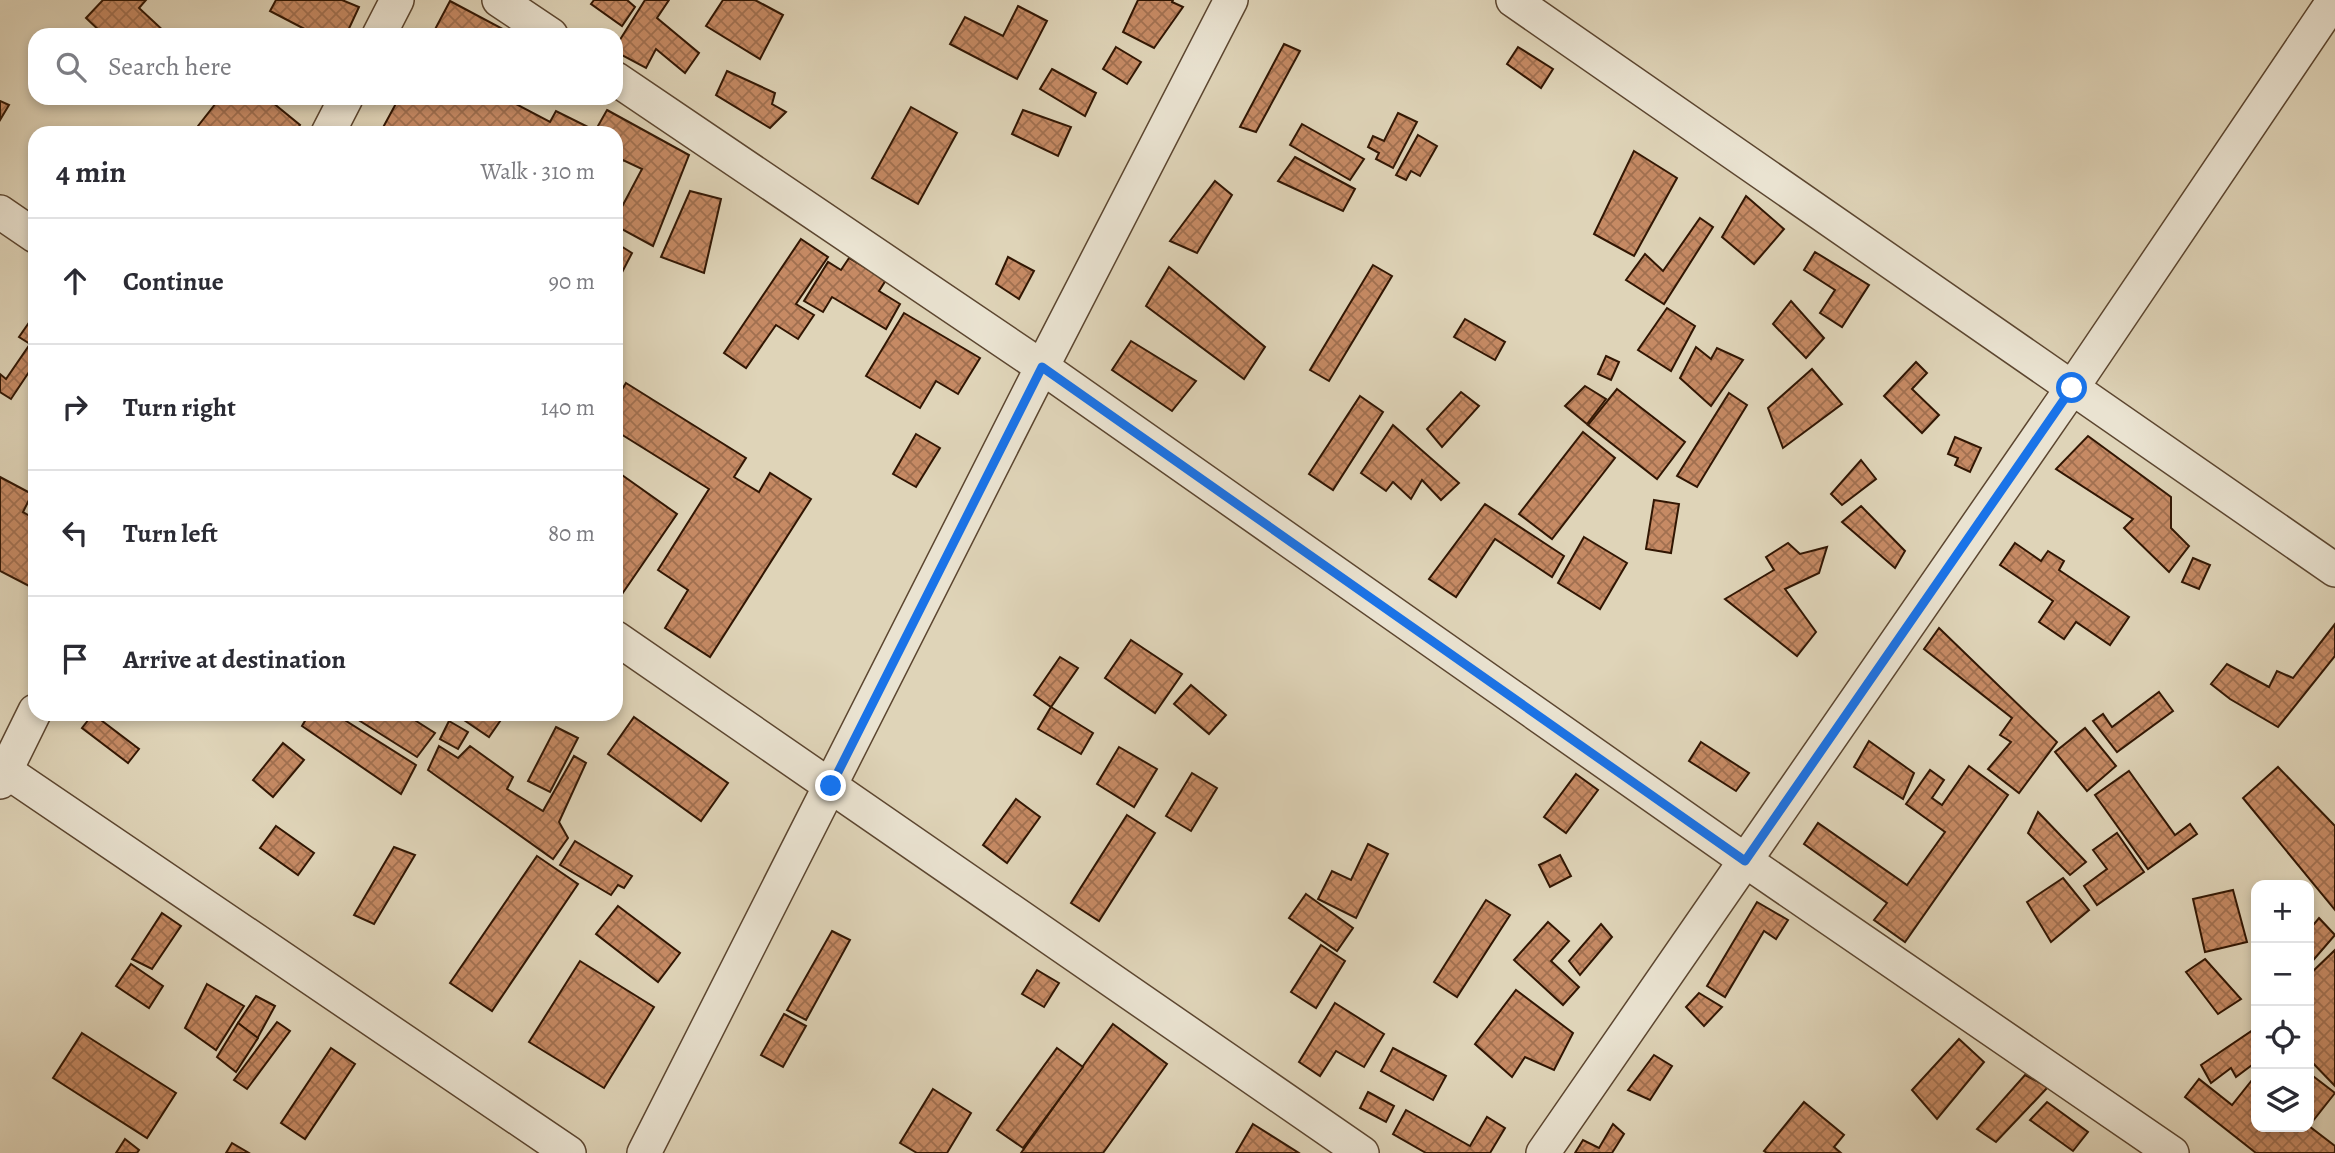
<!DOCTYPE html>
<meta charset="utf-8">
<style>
body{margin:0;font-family:Alegreya,serif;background:#f7f7f7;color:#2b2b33}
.controls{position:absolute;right:21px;bottom:21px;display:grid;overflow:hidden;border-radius:14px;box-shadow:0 4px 10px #0003}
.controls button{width:63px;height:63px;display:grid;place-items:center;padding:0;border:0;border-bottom:2px solid #e1e1e2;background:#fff;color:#2b2b33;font:35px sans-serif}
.stop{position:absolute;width:21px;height:21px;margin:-16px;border:5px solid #1a73e8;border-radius:50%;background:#fff}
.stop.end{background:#1a73e8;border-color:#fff;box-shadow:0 2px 7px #0008}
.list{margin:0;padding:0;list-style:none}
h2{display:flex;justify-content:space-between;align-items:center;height:91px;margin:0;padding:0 28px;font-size:30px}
h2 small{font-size:23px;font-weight:400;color:#7c7c81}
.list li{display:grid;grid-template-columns:46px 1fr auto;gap:21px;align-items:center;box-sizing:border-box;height:126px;padding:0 28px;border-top:2px solid #e1e1e2}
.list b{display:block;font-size:26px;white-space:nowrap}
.list em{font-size:23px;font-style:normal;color:#7c7c81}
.icon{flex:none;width:38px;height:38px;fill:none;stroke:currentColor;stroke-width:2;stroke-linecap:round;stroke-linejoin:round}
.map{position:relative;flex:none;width:2335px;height:1153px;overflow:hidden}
.search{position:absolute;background:#fff;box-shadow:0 4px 10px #0003;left:28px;top:28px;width:595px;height:77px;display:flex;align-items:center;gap:18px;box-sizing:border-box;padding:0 24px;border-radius:21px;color:#7c7c81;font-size:26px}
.panel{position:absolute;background:#fff;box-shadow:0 4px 10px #0003;left:28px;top:126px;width:595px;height:595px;border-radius:21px}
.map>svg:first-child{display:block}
</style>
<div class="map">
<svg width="2335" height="1153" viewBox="0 0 2335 1153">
<defs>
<pattern id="building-cross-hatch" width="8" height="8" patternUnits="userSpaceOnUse" patternTransform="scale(1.75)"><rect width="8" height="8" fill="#c68a64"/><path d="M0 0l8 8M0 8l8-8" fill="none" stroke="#a17050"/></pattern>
</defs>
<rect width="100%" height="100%" fill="#dfd4b8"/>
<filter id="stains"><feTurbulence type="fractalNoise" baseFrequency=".00286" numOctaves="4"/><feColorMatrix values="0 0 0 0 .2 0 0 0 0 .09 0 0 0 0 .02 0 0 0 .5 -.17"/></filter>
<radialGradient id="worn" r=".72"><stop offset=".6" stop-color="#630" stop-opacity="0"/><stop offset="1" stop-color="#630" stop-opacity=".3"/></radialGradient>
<!-- building -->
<g fill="url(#building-cross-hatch)" stroke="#311603" stroke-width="2">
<path d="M103,0H146L139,8L168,35H104L86,18Z"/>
<path d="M276,0H342L359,7L346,35H316L270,11Z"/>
<path d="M594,0H627L635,7L622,26L591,4Z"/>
<path d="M645,0H669L657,18L699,53L685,73L656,49L646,68L616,52V46Z"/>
<path d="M723,0H755L783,15L760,59L706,26Z"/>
<path d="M1138,0H1173L1172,2L1183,7L1154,48L1123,32Z"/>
<path d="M450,1L514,35H432Z"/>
<path d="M1018,6L1047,21L1017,79L950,44L965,17L1003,36Z"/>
<path d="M1284,44L1300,51L1256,132L1240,127Z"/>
<path d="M1116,47L1141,62L1127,84L1103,69Z"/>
<path d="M1518,47L1553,69L1541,88L1507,64Z"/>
<path d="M1052,69L1096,93L1085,116L1040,89Z"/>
<path d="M727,71L775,93L772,104L786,112L770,128L716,95Z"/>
<path d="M220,98H267L300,125L294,133H207L198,126Z"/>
<path d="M399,98H512L510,101L550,122L556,111L590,128L587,133H380Z"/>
<path d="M0,101L9,105L0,120Z"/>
<path d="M911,107L957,133L918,204L872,178Z"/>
<path d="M607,110L689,155L653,246L616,226V218L642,169L623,160L616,174V133H594Z"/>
<path d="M1023,110L1071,127L1058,156L1012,134Z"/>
<path d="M1398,113L1417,122L1393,168L1376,159L1379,153L1368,147L1373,136L1384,141Z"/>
<path d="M1302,124L1364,159L1350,180L1290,145Z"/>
<path d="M1418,135L1437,146L1420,176L1411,171L1406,180L1396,175Z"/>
<path d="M1634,151L1677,178L1634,256L1594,234Z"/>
<path d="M1295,157L1355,189L1343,211L1278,181Z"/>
<path d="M1215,181L1232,195L1197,253L1170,241Z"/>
<path d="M690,191L721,199L704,273L661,257Z"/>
<path d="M1746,196L1784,229L1754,264L1722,237Z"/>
<path d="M1700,218L1713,227L1664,304L1626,280L1645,254L1663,271Z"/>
<path d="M801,239L828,257L796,304L814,315L798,339L776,325L746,368L724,353Z"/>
<path d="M616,243L632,253L616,284Z"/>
<path d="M1815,252L1869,285L1842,327L1820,313L1835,290L1804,270Z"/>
<path d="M1008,257L1034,271L1019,299L996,284Z"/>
<path d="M849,258L886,280L879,291L900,304L886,329L832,297L823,312L804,301L828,262L841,270Z"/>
<path d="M1373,265L1392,276L1329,381L1310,370Z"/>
<path d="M1169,267L1265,347L1244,379L1146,306Z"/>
<path d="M1791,301L1824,338L1806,358L1773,324Z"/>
<path d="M1667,308L1695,326L1671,371L1638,350Z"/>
<path d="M904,313L980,358L958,394L936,381L920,408L866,376Z"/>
<path d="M35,314V363L11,399L0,392V374L6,379L30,344L19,337Z"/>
<path d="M1465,319L1505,342L1495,360L1454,337Z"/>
<path d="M1131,341L1196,381L1172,411L1112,370Z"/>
<path d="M1696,347L1711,359L1717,348L1743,360L1711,406L1680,378Z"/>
<path d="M1606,356L1619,362L1611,380L1598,374Z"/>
<path d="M1916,362L1927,373L1912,389L1939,415L1922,433L1884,396Z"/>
<path d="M1812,369L1842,404L1783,448L1768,408Z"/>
<path d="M626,383L746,458L734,477L759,492L770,473L811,499L710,657L665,628L688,590L658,570L709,489L616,431V399Z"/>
<path d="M1585,386L1606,399L1587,424L1565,406Z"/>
<path d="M1617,389L1685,442L1657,479L1588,425Z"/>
<path d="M1461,392L1479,406L1442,447L1427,429Z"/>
<path d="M1729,393L1747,405L1697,487L1677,476Z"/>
<path d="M1360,396L1383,412L1333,490L1309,474Z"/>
<path d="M1393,425L1459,483L1441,500L1422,480L1411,499L1393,482L1386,491L1361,473Z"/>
<path d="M1583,432L1615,458L1552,539L1519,514Z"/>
<path d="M916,434L940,448L916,487L893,474Z"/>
<path d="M2088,436L2171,497V528L2189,546L2169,572L2124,528L2133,519L2056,469Z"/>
<path d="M1955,437L1981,448L1970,472L1955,465L1958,458L1948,454Z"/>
<path d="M1861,460L1876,479L1842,505L1831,494Z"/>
<path d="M622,475L677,514L620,597L616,595V483Z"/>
<path d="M0,477L32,494L23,512L35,519V589L0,571Z"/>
<path d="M1654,500L1679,504L1671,553L1646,549Z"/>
<path d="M1485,504L1564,556L1552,577L1495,539L1456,597L1429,579Z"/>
<path d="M1861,506L1905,551L1895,568L1842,522Z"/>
<path d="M1584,537L1627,563L1600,609L1558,583Z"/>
<path d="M1788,543L1800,554L1827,547L1819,573L1785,589L1816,632L1797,656L1725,599L1774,570L1766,557Z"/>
<path d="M2015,543L2041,561L2048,551L2064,561L2059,570L2129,617L2110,645L2076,622L2064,639L2039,622L2053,601L2000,565Z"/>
<path d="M2193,558L2210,565L2199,589L2182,582Z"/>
<path d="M2335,624V656L2278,727L2230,699L2211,684L2227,664L2269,687L2277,671L2293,678Z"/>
<path d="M1939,628L2057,742L2019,793L1988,769L2011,742L2000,735L2012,718L1924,649Z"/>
<path d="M1131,640L1182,674L1155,713L1105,678Z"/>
<path d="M1060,657L1078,668L1051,707L1034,695Z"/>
<path d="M1191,685L1226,715L1209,734L1174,704Z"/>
<path d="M2159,692L2173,711L2117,752L2093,721L2103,714L2112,727Z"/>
<path d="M1051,707L1093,733L1081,754L1038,729Z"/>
<path d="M93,714L139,749L128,763L82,728Z"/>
<path d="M309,714H335L416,765L401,794L302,726Z"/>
<path d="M349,714H405L435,733L417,757Z"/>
<path d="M459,714H505L489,737L458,716Z"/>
<path d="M634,717L728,783L701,821L608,754Z"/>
<path d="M449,721L468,732L458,749L440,739Z"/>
<path d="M556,727L578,738L550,792L528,781Z"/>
<path d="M2085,728L2116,766L2087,791L2055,752Z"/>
<path d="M1869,741L1914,773L1903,799L1854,767Z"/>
<path d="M1701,742L1749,773L1736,791L1689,761Z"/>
<path d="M283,743L304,760L273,797L253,780Z"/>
<path d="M439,746L458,758L470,746L513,777L507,789L543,811L574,756L586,763L559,822L568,838L553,859L428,770Z"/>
<path d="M1119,747L1157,769L1134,807L1097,784Z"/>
<path d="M1969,766L2008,795L1905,942L1874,920L1887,903L1804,844L1818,823L1907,885L1945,832L1906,804L1930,770L1944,780L1932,798L1942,805Z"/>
<path d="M2278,767L2335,826V910L2243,798Z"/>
<path d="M2129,771L2175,835L2190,824L2197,834L2148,869L2095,795Z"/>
<path d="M1192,773L1217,788L1191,831L1166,816Z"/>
<path d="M1576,774L1598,790L1566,833L1544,817Z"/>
<path d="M1016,799L1040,817L1007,863L983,845Z"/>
<path d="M2038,812L2086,862L2070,875L2028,833Z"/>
<path d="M1127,815L1155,833L1099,921L1071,903Z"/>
<path d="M276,826L314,853L298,875L260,848Z"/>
<path d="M2117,833L2144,872L2097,905L2084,886L2107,869L2093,850Z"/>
<path d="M575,841L632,876L624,888L618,885L611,895L560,865Z"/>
<path d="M1368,844L1388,854L1356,918L1318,899L1332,871L1351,880Z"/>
<path d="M394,847L415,855L374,924L354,915Z"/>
<path d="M1560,855L1571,876L1550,887L1539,865Z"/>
<path d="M537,856L578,884L492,1011L450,983Z"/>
<path d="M2063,878L2089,910L2051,942L2027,902Z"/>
<path d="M2233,890L2247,942L2205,952L2193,899Z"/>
<path d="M1306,894L1353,928L1337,951L1289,918Z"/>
<path d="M1486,900L1510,915L1457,997L1434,982Z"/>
<path d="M1757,902L1788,920L1776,939L1764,931L1725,997L1707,986Z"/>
<path d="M618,906L680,953L658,982L596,934Z"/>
<path d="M162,913L181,926L152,969L132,959Z"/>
<path d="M2319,918L2335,935L2309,965V930Z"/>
<path d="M1548,922L1569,941L1551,961L1579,987L1563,1005L1514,960Z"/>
<path d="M1601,924L1612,937L1580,975L1569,961Z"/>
<path d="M832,931L850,940L806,1020L787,1010Z"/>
<path d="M1321,945L1345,961L1316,1008L1291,992Z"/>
<path d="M2335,950V1086L2309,1059V975Z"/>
<path d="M2205,959L2241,999L2218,1014L2186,972Z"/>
<path d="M580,961L654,1007L604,1088L529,1042Z"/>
<path d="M131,964L163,986L149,1008L116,986Z"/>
<path d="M1037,970L1059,983L1044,1007L1022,994Z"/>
<path d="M207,984L244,1006L216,1050L185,1028Z"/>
<path d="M1516,990L1573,1033L1554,1070L1525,1057L1512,1077L1475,1044Z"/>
<path d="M1699,993L1722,1007L1704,1026L1686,1007Z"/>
<path d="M256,996L275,1006L257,1039L238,1023Z"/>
<path d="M1335,1003L1384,1034L1364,1067L1336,1051L1320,1076L1299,1062Z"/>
<path d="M784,1014L806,1026L783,1067L761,1055Z"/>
<path d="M277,1022L290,1031L247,1089L234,1080Z"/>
<path d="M238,1023L258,1038L236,1072L217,1057Z"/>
<path d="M1113,1024L1167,1064L1103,1153H1021Z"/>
<path d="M2256,1028V1062L2236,1077L2231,1068L2211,1083L2201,1065Z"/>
<path d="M82,1033L176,1093L147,1138L53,1078Z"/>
<path d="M1959,1039L1984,1062L1937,1119L1912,1090Z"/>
<path d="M331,1048L355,1064L305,1139L281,1123Z"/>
<path d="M1057,1048L1083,1067L1023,1148L997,1130Z"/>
<path d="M1393,1048L1446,1076L1433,1100L1381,1071Z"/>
<path d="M1654,1055L1672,1066L1650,1100L1628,1090Z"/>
<path d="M2309,1073L2335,1093L2309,1126L2335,1146V1153H2256L2185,1097L2199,1079L2232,1105L2256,1075V1127H2309Z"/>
<path d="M2025,1075L2048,1087L1996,1142L1977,1129Z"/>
<path d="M933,1089L971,1113L947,1153H917L900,1143Z"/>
<path d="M1368,1092L1394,1106L1386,1122L1360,1108Z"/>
<path d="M1804,1102L1844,1135L1834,1147L1841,1153H1767L1764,1151Z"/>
<path d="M2047,1102L2088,1132L2073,1151L2030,1120Z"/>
<path d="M1406,1110L1470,1146L1487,1117L1505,1128L1490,1153H1426L1393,1134Z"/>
<path d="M1253,1124L1299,1153H1236Z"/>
<path d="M1613,1124L1624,1134L1612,1153H1575L1583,1140L1599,1148Z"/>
<path d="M125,1139L139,1150L137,1153H116Z"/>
<path d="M232,1143L249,1153H226Z"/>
</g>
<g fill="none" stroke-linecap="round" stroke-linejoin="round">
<defs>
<g id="minor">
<path d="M499,0L551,35"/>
<path d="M1513,0L2335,570"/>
<path d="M379,35L397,0"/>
<path d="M616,79L1042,367L1746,861L2172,1153"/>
<path d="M328,133L346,98"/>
<path d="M0,212L35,236"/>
<path d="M616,638L1362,1153"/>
<path d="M0,767L569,1153"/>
<path d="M0,782L35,711"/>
<path d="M644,1153L1042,367L1231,0"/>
<path d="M1543,1153L2072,388L2334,0"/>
</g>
</defs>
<!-- minor casing -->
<use href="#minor" stroke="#5c4630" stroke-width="36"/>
<!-- minor -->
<use href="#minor" stroke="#eae3d1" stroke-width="33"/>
</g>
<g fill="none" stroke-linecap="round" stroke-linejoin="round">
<!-- route -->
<path stroke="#1a73e8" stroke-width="9" d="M831,786L1042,367L1745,861L2072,388"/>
</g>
<rect width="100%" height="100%" filter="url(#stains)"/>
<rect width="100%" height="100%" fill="url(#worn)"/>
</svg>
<div class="controls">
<button>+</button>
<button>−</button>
<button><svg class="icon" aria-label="locate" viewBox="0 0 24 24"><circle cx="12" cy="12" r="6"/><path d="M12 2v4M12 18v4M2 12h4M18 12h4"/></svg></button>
<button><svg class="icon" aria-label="layers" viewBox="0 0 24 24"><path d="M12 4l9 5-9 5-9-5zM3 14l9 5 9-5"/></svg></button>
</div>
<div class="stop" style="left:2072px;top:388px"></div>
<div class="stop end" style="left:831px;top:786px"></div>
<div class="search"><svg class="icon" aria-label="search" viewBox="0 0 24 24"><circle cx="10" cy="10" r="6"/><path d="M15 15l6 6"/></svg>Search here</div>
<section class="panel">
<h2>4 min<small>Walk · 310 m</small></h2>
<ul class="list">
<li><svg class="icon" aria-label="ahead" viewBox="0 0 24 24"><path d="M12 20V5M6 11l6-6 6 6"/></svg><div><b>Continue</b></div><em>90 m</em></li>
<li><svg class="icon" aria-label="right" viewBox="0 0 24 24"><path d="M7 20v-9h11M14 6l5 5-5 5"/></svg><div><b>Turn right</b></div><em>140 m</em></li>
<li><svg class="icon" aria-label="left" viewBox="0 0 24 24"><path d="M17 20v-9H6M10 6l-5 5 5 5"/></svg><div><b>Turn left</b></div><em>80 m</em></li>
<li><svg class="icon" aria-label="arrive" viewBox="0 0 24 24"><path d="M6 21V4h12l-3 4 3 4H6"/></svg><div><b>Arrive at destination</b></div></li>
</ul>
</section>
</div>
